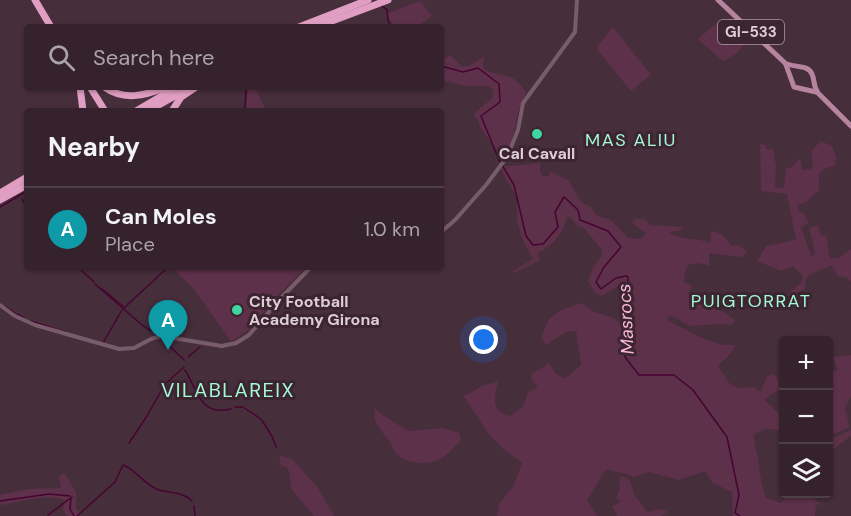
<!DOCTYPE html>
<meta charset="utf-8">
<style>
body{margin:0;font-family:"DM Sans",sans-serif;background:#402f38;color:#f1f3f6}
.controls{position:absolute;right:18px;bottom:18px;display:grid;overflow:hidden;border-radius:6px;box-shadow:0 2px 4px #0004}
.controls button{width:54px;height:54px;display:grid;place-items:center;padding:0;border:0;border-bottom:2px solid #4f3f48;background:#35222c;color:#f1f3f6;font:30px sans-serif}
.you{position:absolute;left:484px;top:340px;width:21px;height:21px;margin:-15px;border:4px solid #fff;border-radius:50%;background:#1a73e8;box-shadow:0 0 0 9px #1a73e833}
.badge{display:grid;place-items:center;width:39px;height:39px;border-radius:50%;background:#d6ab8b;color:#fff;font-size:20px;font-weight:700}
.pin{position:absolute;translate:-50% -50px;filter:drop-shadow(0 2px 3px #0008)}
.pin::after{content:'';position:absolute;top:32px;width:21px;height:18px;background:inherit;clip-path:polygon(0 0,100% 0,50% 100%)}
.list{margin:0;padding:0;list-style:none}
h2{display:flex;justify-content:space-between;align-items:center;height:78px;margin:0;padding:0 24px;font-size:26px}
h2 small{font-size:20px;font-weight:400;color:#aaa4a9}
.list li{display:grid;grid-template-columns:39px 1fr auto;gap:18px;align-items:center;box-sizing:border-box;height:84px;padding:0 24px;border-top:2px solid #4f3f48}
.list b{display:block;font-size:22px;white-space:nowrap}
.list p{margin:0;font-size:20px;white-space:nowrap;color:#aaa4a9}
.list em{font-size:20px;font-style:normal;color:#aaa4a9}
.icon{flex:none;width:33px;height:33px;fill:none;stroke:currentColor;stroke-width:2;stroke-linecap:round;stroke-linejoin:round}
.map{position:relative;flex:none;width:851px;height:516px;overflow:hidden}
.search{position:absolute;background:#35222c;box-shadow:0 2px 4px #0004;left:24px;top:24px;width:420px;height:66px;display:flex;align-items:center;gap:15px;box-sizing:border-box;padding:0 21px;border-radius:6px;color:#aaa4a9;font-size:22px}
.panel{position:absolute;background:#35222c;box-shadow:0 2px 4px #0004;left:24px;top:108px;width:420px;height:162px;border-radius:6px}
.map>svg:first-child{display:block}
</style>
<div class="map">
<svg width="851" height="516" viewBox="0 0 851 516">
<rect width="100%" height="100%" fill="#472e3b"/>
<!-- green -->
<g fill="#5d314a">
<path d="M420,1L432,16L417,27H395L386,14Z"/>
<path d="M720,20L745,43L736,54L723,61L698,39Z"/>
<path d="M613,27L651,75L631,91L596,48Z"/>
<path d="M450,55L462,67L469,66L484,57L483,68C499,80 512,68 526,93C514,113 517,139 503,158C501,156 482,130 480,127C478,121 479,119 473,115C479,107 487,104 493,97V90L488,86H466L441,80V62Z"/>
<path d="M248,87H255L266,111H246Z"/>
<path d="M821,141L832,146L836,157L835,165L822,170L819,175V190L805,203L797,205L800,213L803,212L809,223L801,227L811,256L814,255L815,252L809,228L818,225L821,236L826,235L830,259L841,257L851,249V282L848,278L838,276L832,265L809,275L806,278L805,289L788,296L787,295L802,282L803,276L793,266L781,271L757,261L766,246L796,240L787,194L761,191L760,144L766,145V149H773L776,166L775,188H784L786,168L792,167L800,158L802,170L811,169L813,164L811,151Z"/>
<path d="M540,163V172L543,176H548L551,172L568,180L582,203L590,206L597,216L611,220L628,238L642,239L646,233L632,223L635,219H644L650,225L683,227L679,231L669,232C680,241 696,237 710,243L711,231C721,232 725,237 731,246C739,244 742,246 747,253L741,257L709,253V266L699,263L690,264L686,268L684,282L692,286L688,293L716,307L735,320L732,325L719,324L691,326L670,315L667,320C686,329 714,348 736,345L731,353L718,366L729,383L737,388L754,387L758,391H761L767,376L774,374L778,380L779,389L764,400L783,417V430L764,429L754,434C754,443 756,450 758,459C760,472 761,485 766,498L781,503L787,496L808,494L823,506L816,504L815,516H733L732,492L713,483L705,471L679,480L649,472L634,477C624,472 616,473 608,469L604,472L587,501L598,516H497L499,504L514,485L522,463L502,448L488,433L463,395C473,395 478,384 495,383L498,379C496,396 488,410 510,416L523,406L528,392L538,387L531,379L532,374L549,363L555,373L565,379L581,365L576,331L566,332L546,345L541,338L549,319L561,310L581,303L592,311L614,318L621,325L623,322L625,282L601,296L595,292L588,281L593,268L602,255V250L584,228L578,227L571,218L567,217C563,234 552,247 537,253L540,260L514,273L511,272L533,259L521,236L517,219V197L504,176L501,167Z"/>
<path d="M171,267H307C298,276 288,285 279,294C261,312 255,330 231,341L193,288Z"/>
<path d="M832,355L835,357L851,355V396L845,409L850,428L829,435V372L838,370Z"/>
<path d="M375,408L380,413L408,431L443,428L459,433L461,440C445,457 438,466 413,462C407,461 400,458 396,453C393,450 392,445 389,441C381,429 372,423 375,408Z"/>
<path d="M851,430V436L829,452V440Z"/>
<path d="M279,455L293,460L318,488L334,516H314L292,490L289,471L286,466H281Z"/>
<path d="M64,473L76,492V509L81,512L78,516H67L63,510L65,500C45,493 20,502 0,505V495L29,489L61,488L59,476Z"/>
<path d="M622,476L630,480L634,494L647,512L663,509L667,512L661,516H617L612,505H617L620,501L616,498L620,489L619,481Z"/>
</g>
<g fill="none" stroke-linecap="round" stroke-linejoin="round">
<!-- stream -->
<g stroke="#470332" stroke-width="1.5">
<path d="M382,6L387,10L388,21L391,27"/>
<path d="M441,66L463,72L478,68L499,84L500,102L481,116L499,160L514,185L526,236L533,245L543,244L558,227L555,212L564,197L578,210L580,220L608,231L621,247L604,267L596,282L601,289L616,278L626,276L628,277L625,357L639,375H674L693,390L727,437L739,495L735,513L740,516"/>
<path d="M245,111L246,87"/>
<path d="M22,199L27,208"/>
<path d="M0,207L27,191"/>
<path d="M78,267L94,282"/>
<path d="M95,284L142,325L151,331"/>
<path d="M102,289L124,307"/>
<path d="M6,307L15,313"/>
<path d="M124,308L166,269"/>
<path d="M17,314L24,318"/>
<path d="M31,321L56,329"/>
<path d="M59,330L66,332"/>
<path d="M155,333L156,335"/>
<path d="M163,340L184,360"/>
<path d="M103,343L122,310"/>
<path d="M188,357L200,347"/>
<path d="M185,370C197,389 200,417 231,409"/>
<path d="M235,407H243L261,419L272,436L276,447"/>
<path d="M129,443L147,416L165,384L184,367"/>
<path d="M71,498L70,509L74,516"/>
<path d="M0,501L49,494L70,496"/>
<path d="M194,506L195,516"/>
<path d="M48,515L72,497"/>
<path d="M77,516L115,482L123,465C137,470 144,485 159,490C171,493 183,492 192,501"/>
</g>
<!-- minor -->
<g stroke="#785c6b" stroke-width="4">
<path d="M441,232L455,220L486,185L507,157L518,130L523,103L575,32L577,0"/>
<path d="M0,305L15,316L35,325L119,349L134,348L151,339L161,336L222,346L236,343L249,335L280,299L311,267"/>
</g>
<!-- major -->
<g stroke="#b784a0" stroke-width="5">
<path d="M718,0L785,63C793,68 808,64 812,74C815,81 813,86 818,93L851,126"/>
<path d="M786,65L794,87L816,92"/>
</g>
<!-- highway -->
<g stroke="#e19ec3" stroke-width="7">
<path d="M35,0L51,27"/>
<path d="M299,27L368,0"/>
<path d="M316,27L388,0"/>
<path d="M80,87L83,111"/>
<path d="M90,87L105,111"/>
<path d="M104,87C124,101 144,96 166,87"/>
<path d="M136,111L177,87"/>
<path d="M148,111L191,87"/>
<path d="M172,111L181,97L196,87"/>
<path d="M0,193L27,177"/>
<path d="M0,200L27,185"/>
</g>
</g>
<!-- markers -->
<g fill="#41d4a1" stroke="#3c2431" stroke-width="2">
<circle cx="537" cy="134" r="6"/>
<circle cx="237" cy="310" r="6"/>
</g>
<g text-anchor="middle" stroke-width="6" stroke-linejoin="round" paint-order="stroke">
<!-- shield labels -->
<rect fill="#3c2431" stroke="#ad9aa4" stroke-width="1.5" x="718" y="20" width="66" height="24" rx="4.5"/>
<g font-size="15" font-weight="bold" fill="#ddcdd5">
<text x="751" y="37">GI-533</text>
</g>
<!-- poi labels -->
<g font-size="16" font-weight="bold" fill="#ddcdd5" stroke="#3c2431">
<text x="537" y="159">Cal Cavall</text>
<text x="249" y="307" text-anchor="start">City Football<tspan x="249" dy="18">Academy Girona</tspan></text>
</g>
<!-- neighbourhood labels -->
<g font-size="18" letter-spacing="1.5" fill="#a2fad4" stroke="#3c2431">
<text x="631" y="146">MAS ALIU</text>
<text x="751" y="307">PUIGTORRAT</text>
</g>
<!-- water labels -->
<g font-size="18" font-style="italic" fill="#f7b8da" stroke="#3c2431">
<text transform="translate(626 319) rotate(-93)" y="6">Masrocs</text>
</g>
<!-- quarter labels -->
<g font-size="20" letter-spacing="1.5" fill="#a2fad4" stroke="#3c2431">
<text x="228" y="397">VILABLAREIX</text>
</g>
</g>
</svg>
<div class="controls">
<button>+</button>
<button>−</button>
<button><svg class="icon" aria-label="layers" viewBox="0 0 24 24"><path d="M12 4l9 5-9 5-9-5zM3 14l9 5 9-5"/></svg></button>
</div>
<div class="you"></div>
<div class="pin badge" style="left:168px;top:350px;background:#0f9aa8">A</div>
<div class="search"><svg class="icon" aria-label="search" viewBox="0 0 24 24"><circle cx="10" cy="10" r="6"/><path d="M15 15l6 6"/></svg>Search here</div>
<section class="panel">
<h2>Nearby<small></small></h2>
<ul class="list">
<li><span class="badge" style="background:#0f9aa8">A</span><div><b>Can Moles</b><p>Place</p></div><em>1.0 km</em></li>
</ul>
</section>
</div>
